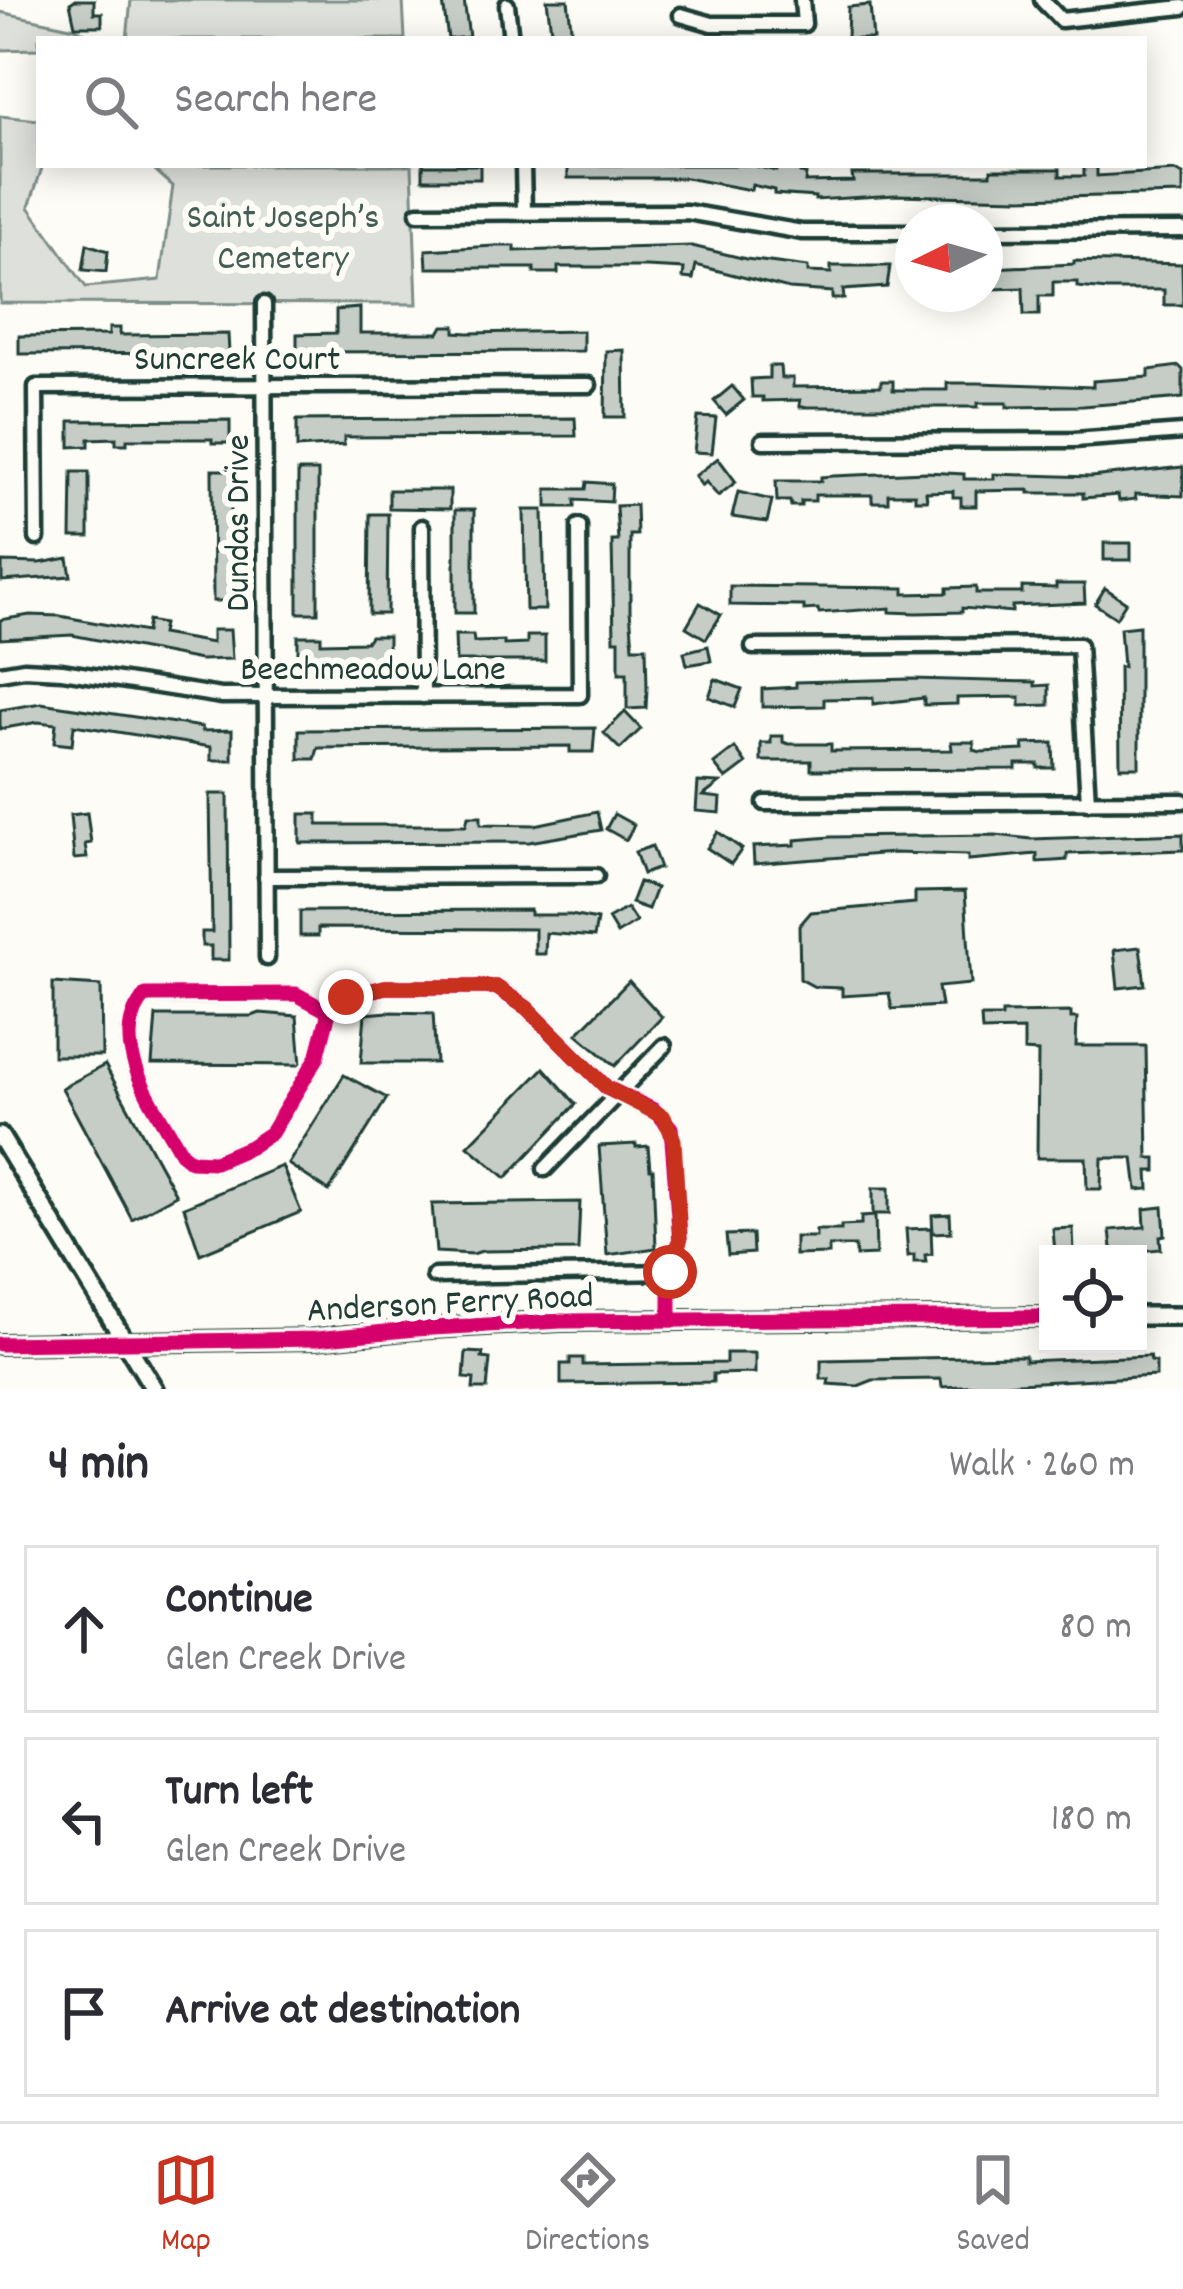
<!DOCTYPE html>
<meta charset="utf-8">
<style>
body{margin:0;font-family:Dekko,sans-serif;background:#f7f7f7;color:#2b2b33}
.controls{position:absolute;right:36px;bottom:36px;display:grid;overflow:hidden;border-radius:0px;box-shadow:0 6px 30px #0003}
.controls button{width:108px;height:108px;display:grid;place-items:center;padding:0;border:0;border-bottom:3px solid #e1e1e2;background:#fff;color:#2b2b33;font:60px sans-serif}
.compass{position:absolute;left:895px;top:204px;width:108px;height:108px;border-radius:50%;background:#fff;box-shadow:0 6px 30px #0003;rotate:265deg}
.stop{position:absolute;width:36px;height:36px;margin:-27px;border:9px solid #c8321e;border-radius:50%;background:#fff}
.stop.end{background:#c8321e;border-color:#fff;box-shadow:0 3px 12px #0008}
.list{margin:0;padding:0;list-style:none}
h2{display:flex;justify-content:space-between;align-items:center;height:156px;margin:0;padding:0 48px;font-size:51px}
h2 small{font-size:39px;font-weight:400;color:#7c7c81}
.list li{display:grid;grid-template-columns:78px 1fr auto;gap:36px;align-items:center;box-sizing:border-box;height:168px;margin:0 24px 24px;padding:0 24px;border:3px solid #e1e1e2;border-radius:0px}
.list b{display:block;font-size:45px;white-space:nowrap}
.list p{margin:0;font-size:39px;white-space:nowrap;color:#7c7c81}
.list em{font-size:39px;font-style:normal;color:#7c7c81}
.icon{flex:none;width:66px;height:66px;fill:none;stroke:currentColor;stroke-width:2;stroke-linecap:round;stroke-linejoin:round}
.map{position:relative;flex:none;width:1183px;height:1389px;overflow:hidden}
.search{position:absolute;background:#fff;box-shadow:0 6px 30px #0003;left:36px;right:36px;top:36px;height:132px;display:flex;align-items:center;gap:30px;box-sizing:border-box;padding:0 42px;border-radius:0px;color:#7c7c81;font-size:45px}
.sheet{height:732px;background:#fff}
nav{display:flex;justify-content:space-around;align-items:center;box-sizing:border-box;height:168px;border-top:3px solid #e1e1e2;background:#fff;font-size:33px;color:#7c7c81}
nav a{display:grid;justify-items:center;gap:6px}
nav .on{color:#c8321e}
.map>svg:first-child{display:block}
</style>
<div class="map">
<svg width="1183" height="1389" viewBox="0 0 1183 1389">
<rect width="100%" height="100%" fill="#fdfcf7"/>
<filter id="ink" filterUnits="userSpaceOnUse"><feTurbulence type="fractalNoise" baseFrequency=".00833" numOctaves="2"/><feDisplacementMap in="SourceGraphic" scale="24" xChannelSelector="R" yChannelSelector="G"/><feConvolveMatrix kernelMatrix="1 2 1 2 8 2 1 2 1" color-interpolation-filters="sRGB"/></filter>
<g filter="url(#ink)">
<!-- green -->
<g fill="#dde0db" stroke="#7e8e88" stroke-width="3">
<path d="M131,0H403L405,39H127Z"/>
<path d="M0,12L75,28L98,39H39V49L0,50Z"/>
<path d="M0,116L39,120V165H43L29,207L86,287L160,280L173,186L149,165H412L417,304L0,303Z"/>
</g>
<!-- building -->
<g fill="#c6cdc7" stroke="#1f3d34" stroke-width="3">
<path d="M75,0H94V13H102V26H75L70,3Z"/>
<path d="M464,0L469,37L448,39L443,2Z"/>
<path d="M547,0H568L572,36L552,38Z"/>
<path d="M870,5L873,39H847L848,7Z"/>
<rect x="423" y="165" width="57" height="14"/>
<path d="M568,165H751L776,171L780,165L800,167V173L806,174L805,182L853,181L852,174H991V169H1060V176H1084V167H1097V176L1176,171L1183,175V194L1019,198L896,195L815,200V197L774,194V190L752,185L751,190L686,178H568Z"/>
<path d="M87,244L108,251L106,272L83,270Z"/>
<path d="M495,246H515V251L692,246L746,259L808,267V272L831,273V266H890L887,287L843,290L844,299H832V292L789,289L696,265L693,279L683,278L684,269L646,267H558V273H534V268H427L426,250Z"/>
<path d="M1074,261L1182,264L1183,305H1164V290H1107L1077,287V282H1053V296H1039V315H1024L1023,288L991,289V268L1074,264Z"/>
<path d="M360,308V333H439L443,326H455V332L468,333L583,331V351L297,352V334L336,333V310Z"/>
<path d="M109,328H120V335L228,334L229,353L19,354V336L109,335Z"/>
<path d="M624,350L625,417H605L606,351Z"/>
<path d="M769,366H780L781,378H793V387L881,386V381H893V390H947V383H978L1093,387V381L1149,377V370L1179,366L1183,370V398L1083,406L1007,407V403H978V407H800V400L763,401V397H752L751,379L769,378Z"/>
<path d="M732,386L744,400L726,415L714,401Z"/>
<path d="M698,417L716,418L712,453L694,452Z"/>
<path d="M575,418L576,436L344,437V445L297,448V420Z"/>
<path d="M230,420V443H212V439H127V444H116V438L89,439V446L70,447V421Z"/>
<path d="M718,458L736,482L718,496L706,482L702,486L695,476Z"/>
<path d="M1183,467V496L1135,494L1136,499L1119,501L1118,495L1083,498V493H1029V490L976,491V506H961V497H953V491L926,492L927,500H915V494H888V502H872V495H815V501H801V506H791L790,501H777L776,481H821V477L833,476L926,472L964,474V479H994V474L1091,477Z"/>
<path d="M212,470H231V601H213Z"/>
<rect x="298" y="471" width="20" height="142"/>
<path d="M72,472H89V537H71Z"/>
<path d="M587,482L612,484L611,502L575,500V507H547V489H586Z"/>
<path d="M389,490H450V509L389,508Z"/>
<path d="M738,492L772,500L767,522L732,517Z"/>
<path d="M636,505L637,535H630V610L633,647H646L647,688L646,708L627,709V673H619V640H614L612,541H618L616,506Z"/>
<rect x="455" y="510" width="19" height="103"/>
<path d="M524,510H543L545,610H526Z"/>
<path d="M370,514H388L387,614H369Z"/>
<rect x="1104" y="543" width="27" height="17"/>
<path d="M68,558L71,576L2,581V562L40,563Z"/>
<path d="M1056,584H1084L1085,603L1012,606V612L962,608V612L916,613L890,612V608L819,613L818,609L804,610V606L730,605V586L904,588V594L947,593V588L976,587V593H1022V587L1056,588Z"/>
<path d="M1105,588L1126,602L1116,618L1095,604Z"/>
<path d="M700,603L721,615L706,639L686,627Z"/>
<path d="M30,615L60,616L146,632L148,621L163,624L161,634L212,643V630H230L232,659L200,660L72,635L0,639V620Z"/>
<path d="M1139,626V767H1120L1119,667H1123L1120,628Z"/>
<path d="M455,635H473L474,642L504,641V645L527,644V636H545V661H456Z"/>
<path d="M298,636H321V643L366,642L370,636H388V661L298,662Z"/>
<path d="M708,646L711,661L687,665L684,652Z"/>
<path d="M715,679L742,689L735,707L709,697Z"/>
<path d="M911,679L1035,682V686L1049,685V705L1020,706V697L957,698V704L924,705V698L873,704V698L824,699V706L762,707V689L796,687V682Z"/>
<path d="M41,703L202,727V731L232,730V760H211V747L74,725L72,745L54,743L56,724L38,722L0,729V710Z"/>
<path d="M625,712L641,729L620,749L604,733Z"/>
<path d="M595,728L593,752H570V746L318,748L315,759H299V730Z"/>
<path d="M771,736H783V742L789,744H831V751L952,750L951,742H974V750L981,752L1024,750L1023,744L1053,743L1054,768H1038V764H1016V769L811,770V761H761V743H771Z"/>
<path d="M735,748L746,764L726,779L714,764Z"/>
<path d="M698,782L720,783L703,796L721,798L720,813L696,811Z"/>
<path d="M210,794H228L229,960H211V946H202V932H212Z"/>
<path d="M597,812L601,830L529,842L300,843V814H318V825H466L468,816H481V824L535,825Z"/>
<path d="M87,813L91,843L85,844L87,858L74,859L70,815Z"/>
<path d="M614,814L634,825L626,840L606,829Z"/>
<path d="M718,832L742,849L731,864L707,848Z"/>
<path d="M1183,834V850L1067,854V860L1054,861L1037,862V854L968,860V855L893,853L754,864L753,847L795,845V840L831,837L996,835L1031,839Z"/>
<path d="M652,846L660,868L643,874L635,852Z"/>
<path d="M639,882L656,888L648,909L631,903Z"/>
<path d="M965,891L971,984L938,987L941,1006L892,1009L889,993L842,996V988L815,987L800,979L799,926L811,912L915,903V892Z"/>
<path d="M627,908L636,922L617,934L608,919Z"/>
<path d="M530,910V915H571L597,920L594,937L546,933L545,954H535V929L318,928V936H300V911Z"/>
<path d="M1140,947L1145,985L1118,988L1114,950Z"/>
<path d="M629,981L662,1017L615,1066L577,1034Z"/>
<path d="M53,983L101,986L102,1056H53Z"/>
<path d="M389,1012L433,1013L436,1063H361L365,1014Z"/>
<path d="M1071,1012V1018H1077L1076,1046H1146L1148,1158H1156V1171H1148L1149,1189L1137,1190L1133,1158H1102L1101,1189H1087L1086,1158H1037L1038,1052L1024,1051V1030L982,1031L981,1017H1002V1013Z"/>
<path d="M260,1013L297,1016L301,1065L152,1064L156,1016H252Z"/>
<path d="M105,1065L176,1195L132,1219L62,1088Z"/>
<path d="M544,1068L576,1104L506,1178L468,1146Z"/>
<path d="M344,1075L387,1098L329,1191L288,1164Z"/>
<path d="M636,1144V1147L648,1146L650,1169H653L656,1248L607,1255L599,1146Z"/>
<path d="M282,1166L301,1212L200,1254L184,1207Z"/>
<rect x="873" y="1188" width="16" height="26"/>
<path d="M580,1202L578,1250L482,1251L473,1254L436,1252L432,1204Z"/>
<path d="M1163,1207L1165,1235L1160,1236L1161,1249L1120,1253L1112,1248L1110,1230L1145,1227L1144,1209Z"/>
<path d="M950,1214L951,1232L933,1233L932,1215Z"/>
<path d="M875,1216L876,1255L856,1256L855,1246H829V1254L795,1255V1237H816V1230H841V1226L861,1225V1217Z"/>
<path d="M931,1228L932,1254L925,1255L926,1262H914V1255L908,1256L906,1229Z"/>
<path d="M1073,1228L1074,1254L1055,1253L1053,1229Z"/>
<path d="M752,1234L753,1253L728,1255L726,1235Z"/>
<path d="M466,1352L483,1353L482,1358L490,1359L487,1389H473L474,1379L464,1378Z"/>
<path d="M726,1353H755V1373L713,1374V1382L561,1384V1364H570V1358H583V1365L726,1363Z"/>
<path d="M1014,1356H1025V1361L1150,1356L1151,1361L1156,1362V1376L942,1387L941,1379L873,1380L858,1386L828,1384L829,1379H821V1360Z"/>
</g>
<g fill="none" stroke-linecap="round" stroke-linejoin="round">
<defs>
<g id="minor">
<path d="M1042,0L1061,20L1183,7"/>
<path d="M507,5L511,39"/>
<path d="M681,15L712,24H804L802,0"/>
<path d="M523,165L524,211"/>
<path d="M418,213L687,212L802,232H913"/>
<path d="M985,231L1183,230"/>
<path d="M264,304L267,958"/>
<path d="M763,441L1074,440L1183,432"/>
<path d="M422,527L423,696"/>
<path d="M37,538L36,387L589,385"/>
<path d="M753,647L1079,645L1088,802"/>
<path d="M0,673L24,669L62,671L221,696L580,695L579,526"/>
<path d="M765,803L1183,801"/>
<path d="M266,877L596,876"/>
<path d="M329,1012L296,994L146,995C103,1042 157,1108 181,1153L191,1161L215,1162L250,1147L271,1133L317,1058L329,1012L346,997L385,987H496L527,1008L607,1088L654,1110L671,1128L680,1240L670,1272V1320"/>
<path d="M545,1169L664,1046"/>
<path d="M434,1276L670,1272"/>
</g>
<g id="tertiary">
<path d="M0,1136L154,1389"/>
<path d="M1138,1316H1183"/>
<path d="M0,1344L316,1339L415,1329L561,1321L1048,1317"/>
</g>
</defs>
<!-- minor casing -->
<use href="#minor" stroke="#1f3d34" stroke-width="21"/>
<!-- tertiary casing -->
<use href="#tertiary" stroke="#1f3d34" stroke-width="24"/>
<!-- minor -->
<use href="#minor" stroke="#fdfcf7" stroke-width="12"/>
<!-- tertiary -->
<use href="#tertiary" stroke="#fdfcf7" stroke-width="15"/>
<defs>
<g id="cycleway">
<path d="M329,1012L296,994L146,995C103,1042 157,1108 181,1153L191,1161L215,1162L250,1147L271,1133L317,1058L329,1012L346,997L385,987H496L527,1008L607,1088L654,1110L671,1128L680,1240L670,1272V1320"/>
<path d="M0,1344L316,1339L415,1329L561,1321L1048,1317"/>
</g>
</defs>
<!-- cycleway casing -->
<use href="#cycleway" stroke="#fdfcf7" stroke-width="22"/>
<!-- cycleway -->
<use href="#cycleway" stroke="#d6006c" stroke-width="15"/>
</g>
</g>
<g fill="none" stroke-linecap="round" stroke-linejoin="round" filter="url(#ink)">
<!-- route -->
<path stroke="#c8321e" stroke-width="15" d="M346,997L385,987H496L527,1008L607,1088L664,1117L674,1140L680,1240L670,1272"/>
</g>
<g text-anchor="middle" stroke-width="12" stroke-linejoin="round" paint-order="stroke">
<!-- park labels -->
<g font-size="36" fill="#455e55" stroke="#fdfcf7">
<text x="283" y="227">Saint Joseph’s<tspan x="283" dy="41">Cemetery</tspan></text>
</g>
<!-- street labels -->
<g font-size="36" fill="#1f3d34" stroke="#fdfcf7">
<text x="237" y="369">Suncreek Court</text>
<text transform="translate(235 523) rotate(-90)" y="13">Dundas Drive</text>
<text x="373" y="679">Beechmeadow Lane</text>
<text transform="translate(450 1300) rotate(-3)" y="13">Anderson Ferry Road</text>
</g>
</g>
</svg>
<div class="controls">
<button><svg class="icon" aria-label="locate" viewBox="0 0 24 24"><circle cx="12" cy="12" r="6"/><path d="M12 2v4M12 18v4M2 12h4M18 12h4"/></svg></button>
</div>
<svg class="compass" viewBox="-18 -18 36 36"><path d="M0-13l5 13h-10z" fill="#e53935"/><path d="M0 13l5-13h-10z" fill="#7c7c81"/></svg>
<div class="stop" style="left:670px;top:1272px"></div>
<div class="stop end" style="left:346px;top:997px"></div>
<div class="search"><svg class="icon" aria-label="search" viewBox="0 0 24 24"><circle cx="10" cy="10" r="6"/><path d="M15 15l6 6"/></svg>Search here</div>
</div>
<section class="sheet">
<h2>4 min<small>Walk · 260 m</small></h2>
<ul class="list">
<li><svg class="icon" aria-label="ahead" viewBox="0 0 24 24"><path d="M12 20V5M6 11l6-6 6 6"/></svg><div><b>Continue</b><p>Glen Creek Drive</p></div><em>80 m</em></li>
<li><svg class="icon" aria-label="left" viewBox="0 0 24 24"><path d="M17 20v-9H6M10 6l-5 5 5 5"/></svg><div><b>Turn left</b><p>Glen Creek Drive</p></div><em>180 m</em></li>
<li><svg class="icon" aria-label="arrive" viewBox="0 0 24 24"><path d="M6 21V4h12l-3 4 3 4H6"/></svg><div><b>Arrive at destination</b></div></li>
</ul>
</section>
<nav>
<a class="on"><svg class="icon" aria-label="map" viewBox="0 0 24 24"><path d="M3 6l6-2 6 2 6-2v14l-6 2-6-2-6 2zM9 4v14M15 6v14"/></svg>Map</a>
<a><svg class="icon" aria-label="directions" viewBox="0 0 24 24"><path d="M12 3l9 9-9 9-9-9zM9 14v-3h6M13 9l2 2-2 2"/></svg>Directions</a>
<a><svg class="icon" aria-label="saved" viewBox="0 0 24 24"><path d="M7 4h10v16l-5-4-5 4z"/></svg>Saved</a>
</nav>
